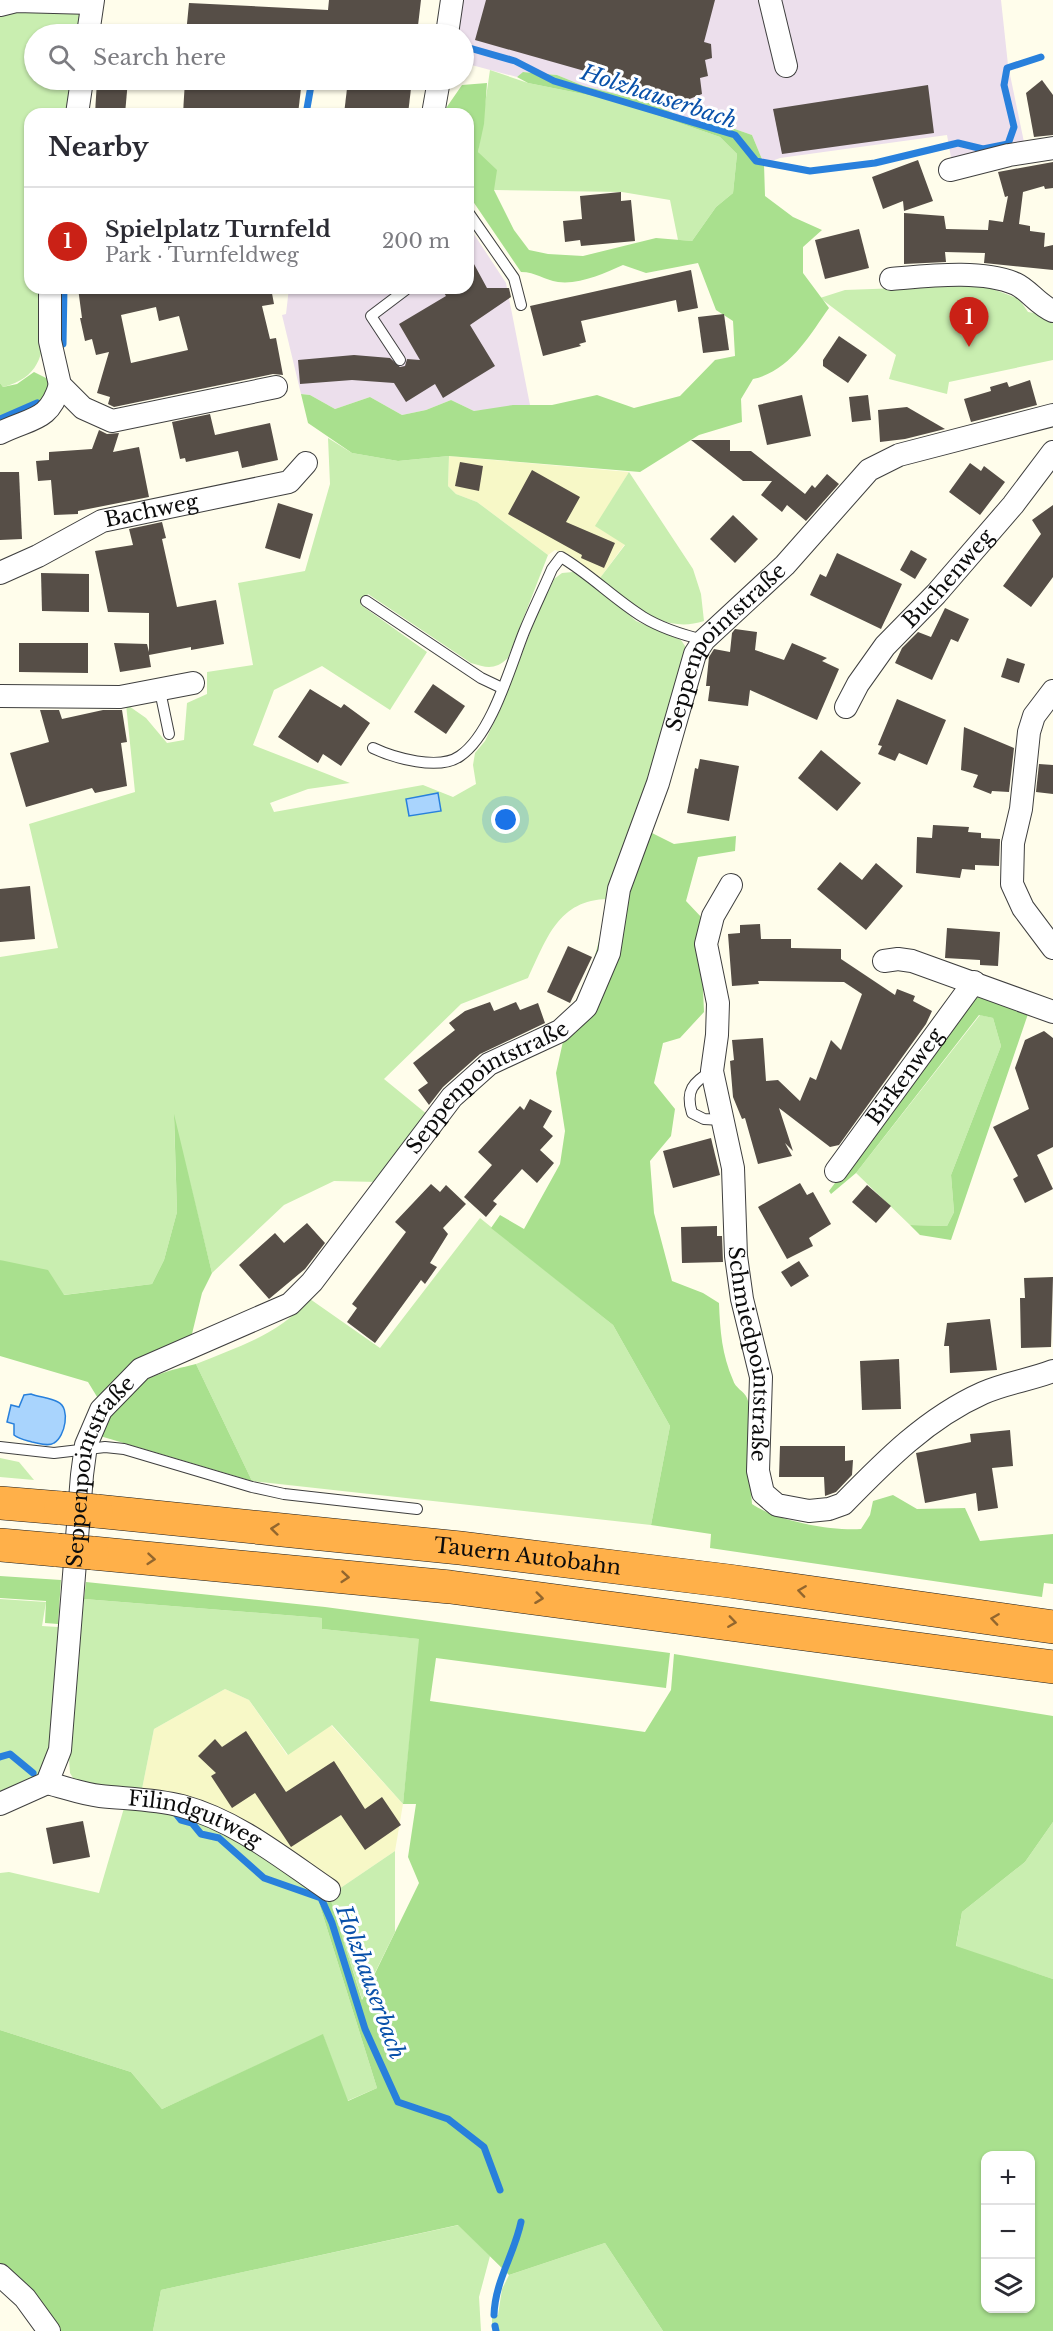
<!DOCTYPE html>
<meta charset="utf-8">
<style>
body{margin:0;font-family:"Libre Baskerville",serif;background:#f2f2f3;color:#2b2b33}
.controls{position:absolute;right:18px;bottom:18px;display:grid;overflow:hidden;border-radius:12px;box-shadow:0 2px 4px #0004}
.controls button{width:54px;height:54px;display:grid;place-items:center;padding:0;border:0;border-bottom:2px solid #e1e1e2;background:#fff;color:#2b2b33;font:30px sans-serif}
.you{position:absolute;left:506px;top:820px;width:21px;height:21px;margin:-15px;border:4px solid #fff;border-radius:50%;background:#1a73e8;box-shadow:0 0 0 9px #1a73e833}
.badge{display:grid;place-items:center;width:39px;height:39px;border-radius:50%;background:#ca2116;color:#fff;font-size:20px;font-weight:700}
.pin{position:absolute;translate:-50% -50px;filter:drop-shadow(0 2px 3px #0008)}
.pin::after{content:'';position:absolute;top:32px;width:21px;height:18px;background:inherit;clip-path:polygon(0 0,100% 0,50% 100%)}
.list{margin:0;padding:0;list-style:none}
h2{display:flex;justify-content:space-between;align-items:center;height:78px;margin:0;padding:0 24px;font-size:26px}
h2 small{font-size:20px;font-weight:400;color:#7c7c81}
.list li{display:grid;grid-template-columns:39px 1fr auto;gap:18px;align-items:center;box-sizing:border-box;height:108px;padding:0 24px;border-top:2px solid #e1e1e2}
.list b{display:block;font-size:22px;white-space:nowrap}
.list p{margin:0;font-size:20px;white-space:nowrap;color:#7c7c81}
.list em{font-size:20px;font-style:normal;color:#7c7c81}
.icon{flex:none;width:33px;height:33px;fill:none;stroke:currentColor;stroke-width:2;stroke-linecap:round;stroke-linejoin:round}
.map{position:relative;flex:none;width:1053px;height:2331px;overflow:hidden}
.search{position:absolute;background:#fff;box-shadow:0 2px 4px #0004;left:24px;top:24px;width:450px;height:66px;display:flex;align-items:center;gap:15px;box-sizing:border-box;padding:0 21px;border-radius:33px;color:#7c7c81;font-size:22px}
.panel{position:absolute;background:#fff;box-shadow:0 2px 4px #0004;left:24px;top:108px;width:450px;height:186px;border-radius:18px}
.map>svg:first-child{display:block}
</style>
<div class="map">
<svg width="1053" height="2331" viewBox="0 0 1053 2331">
<rect width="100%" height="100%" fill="#fffdeb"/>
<!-- industrial -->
<g fill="#ecdfec">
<path d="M461,0H1001L1008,65L1025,147L952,163L947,135L780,158L764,164L752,135L729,127L689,120L648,102L584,86L557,75L524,72L517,77L464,63V34H455Z"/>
<path d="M468,225L506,283L530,405L474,411L451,400L426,410L402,415L370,397L335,409L310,395L301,394L282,315L286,314L289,288H468Z"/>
</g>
<!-- farmland -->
<g fill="#f7f8c7">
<path d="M449,456L629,472L596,526L625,544L600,578L571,556L555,550L548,555L477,502L456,494L448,486Z"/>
<path d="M225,1689L249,1700L287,1755L331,1725L403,1804L395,1851L339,1889L141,1794L154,1729Z"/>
</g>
<!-- green -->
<g fill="#c9eeb0">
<path d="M0,10L83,11L80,34H34V80H73L68,114H30V288H43C43,330 54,375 3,387L0,383Z"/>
<path d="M490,70L528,83L613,100L720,137L737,154L733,193L716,207L692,241L678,240L670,200L622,192L494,190L478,152Z"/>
<path d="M982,285L1019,299L1028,312L1051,316L1053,319V360L949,382L947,394L889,379L896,355L820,298L845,290Z"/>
<path d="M328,438L352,453L398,461L449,456L448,486L456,494L477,502L548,555L508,658C495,670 487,668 471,663L368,594L361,605L427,652L390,710L322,666L274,690L253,745L350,783L308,789L270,803L274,812L423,785L453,797L476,784L473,765L475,753L485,741L502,706L536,617L554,579L562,573L573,572L584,575L636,621L681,640L687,649L658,763L608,899C558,900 547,938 528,978L461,1004L384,1079L428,1115L378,1182L334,1181L284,1205L212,1273L174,1118L177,1212L164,1260L152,1284L63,1295L0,1260V957L58,948L29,824L135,792L126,704L146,718L167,743L184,740L187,703L207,694V672L253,665L238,583L305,571L330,484Z"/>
<path d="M629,472L693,569L701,594L704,621C662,635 631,603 600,578L625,545L595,526Z"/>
<path d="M980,1015L993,1018L1001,1046L951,1175L954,1212L947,1226L910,1225L856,1173Z"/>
<path d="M480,1218L613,1325L670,1426L651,1525L252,1481L196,1364C240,1346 276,1336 310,1299L380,1348Z"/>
<path d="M0,1458L19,1462L34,1480L0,1477Z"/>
<path d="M0,1599L46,1602L42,1626L58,1627L48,1761L42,1774L0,1798Z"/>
<path d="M84,1599L322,1618V1629L420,1639L403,1804L332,1725L288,1755L249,1700L225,1689L154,1729L141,1794L75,1781L70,1773L69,1759Z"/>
<path d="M124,1808C153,1811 184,1811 210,1823C254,1842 292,1874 331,1901L339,1889L395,1851V1932L362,1999L331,1902L320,1906L377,2088L347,2101L323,2035L162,2109L131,2072L0,2030V1873L9,1872L99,1893Z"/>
<path d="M1053,1822V1979L956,1947L962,1912L1025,1862Z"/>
<path d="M459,2225L490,2256L479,2297L481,2331H153L161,2290Z"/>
<path d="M605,2243L663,2331H499L498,2326H492V2316L498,2315L502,2289L509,2275Z"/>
</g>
<!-- forest -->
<g fill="#a9e08e" fill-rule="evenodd">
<path d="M523,72L557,75L584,86L648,102L689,120L729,127L752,135L764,164L765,196L793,217L822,230L803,247V273L829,308C809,336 790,371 753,379L741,399L742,422L699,435L640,472L449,456L398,461L352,453L308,423L301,394L310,395L335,409L370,397L402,415L426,410L451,400L474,411L513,405H552L597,395L634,408L680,396L715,360L735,356L733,321L716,310L698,263L646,273L623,265C605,273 579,285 558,282C544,280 536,272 521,272L468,194V114H442L462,85L487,83L484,124L478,152L497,170L494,190L514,230L529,250L548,254L583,256L656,238L692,241L716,207L733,193L737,154L720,137L613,100L528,83L517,77Z"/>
<path d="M34,372L50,380C39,412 30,413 0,425V383L3,387L17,384Z"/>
<path d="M646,830L674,844L736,836L735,851L698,857L686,901L703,919L701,944L704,1012L680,1038L663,1043L654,1083L675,1109L671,1136L650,1161L654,1213L672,1281L703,1293L719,1303C720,1331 722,1355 733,1380C735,1388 744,1391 747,1398C759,1430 748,1470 752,1504C777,1521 830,1531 861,1529L870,1515L873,1501L893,1495L917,1509L965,1508L980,1541L1053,1534V1584L1044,1583L1042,1597L710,1548L711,1534L651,1525L670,1426L613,1325L491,1228L500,1215L524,1229L560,1164L565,1131L556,1073L564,1037L573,1006L591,970L607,912Z"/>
<path d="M988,996L1029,1011L951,1240L920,1235L910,1225L947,1226L954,1212L951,1175L1001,1046L993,1018L979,1015L856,1173L831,1194L829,1191L967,1006L978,997Z"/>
<path d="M174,1114L212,1273L202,1293L190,1342L99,1400L88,1382L0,1356V1260L48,1270L64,1295L152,1284L164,1260L177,1212Z"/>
<path d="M196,1364L252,1481L100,1436C125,1384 141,1377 196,1364Z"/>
<path d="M0,1576L61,1580L58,1624L45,1623L46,1601L0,1598Z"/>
<path d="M86,1582L325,1607L670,1653L666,1688L436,1658L430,1701L645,1732L671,1690L674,1654L1053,1716V1822L1025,1862L962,1912L956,1946L1053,1979V2331H663L605,2243L509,2275L458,2225L161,2290L153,2331H58L0,2273V2030L131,2072L162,2109L323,2034L348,2101L377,2088L320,1906L331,1901L362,2000L419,1883L408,1857L416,1804H403L419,1639L322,1629V1618L84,1599ZM986,2156H1030V2308H986Z"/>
</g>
<!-- water -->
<g fill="#a9d4fd" stroke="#2880dc" stroke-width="1.5">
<path d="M438,793L441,811L409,816L406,799Z"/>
<path d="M31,1394C39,1397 50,1398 58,1402C71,1408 65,1437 54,1443C48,1447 39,1443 32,1442C25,1440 19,1439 14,1435V1424L7,1422L11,1405L19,1407L24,1395Z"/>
</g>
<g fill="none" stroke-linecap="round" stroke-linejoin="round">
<!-- stream -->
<g stroke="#2880dc" stroke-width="7">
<path d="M466,47L515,61L554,81L735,135L756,161L810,171L875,163L958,143L983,149L1008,144L1014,127L1004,85L1007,68L1041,57"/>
<path d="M306,114L312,80"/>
<path d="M63,344L64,288"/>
<path d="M0,419L37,403"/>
<path d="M0,1757L10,1754L33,1773"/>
<path d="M174,1811L181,1820L192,1823L201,1834L219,1838L264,1878L321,1898L332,1923L365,2029L398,2102L448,2119L484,2147L500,2190"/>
<path d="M494,2315C495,2281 514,2255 521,2222"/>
<path d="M495,2326L496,2331"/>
</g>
</g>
<!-- building -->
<g fill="#564e47" fill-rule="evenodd">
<path d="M329,0H421L417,34H186L189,3L328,10Z"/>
<path d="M486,0H715L704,42L711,44L712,58L705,60L708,76L700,78L702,94L687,100L475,40Z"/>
<path d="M97,80H128L125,114H95Z"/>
<path d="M185,80H302L298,114H183Z"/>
<path d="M348,80H412L408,114H344Z"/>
<path d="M1042,80L1053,95V135L1034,137L1026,93Z"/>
<path d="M928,85L934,133L782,154L773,109Z"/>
<path d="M918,160L933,201L904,211L903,201L883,209L872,177Z"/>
<path d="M1053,162V188L1045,189L1044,186L1023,192L1019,224L1030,226V231L1045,233L1044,247L1053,245V270L984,263L985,253L945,252L946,262L904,264V213L944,216L946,229L988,230L989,220L1003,222L1008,196L1005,197L998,172Z"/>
<path d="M621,192V201L631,200L635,241L581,246L580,240L565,242L563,221L582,219L580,196Z"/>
<path d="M859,229L869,268L825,279L815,240Z"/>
<path d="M468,253L487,288H509L511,297L470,325L495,366L443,398L435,384L406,402L394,383L352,380L300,384L298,360L354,355L390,358L400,367L405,366L407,359L420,360L399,324L446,296L441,288H468Z"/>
<path d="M691,270L698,308L678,312L676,300L581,321L586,342L579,344L581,346L543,356L530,306Z"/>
<path d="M78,288H271L274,304L262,306L270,339L276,338L283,375L273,374L114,407L108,404L110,397L97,393L109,352L96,355L92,339L85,341L80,318H82ZM156,307L159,321L179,316L188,350L131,363L121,315Z"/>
<path d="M724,314L729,350L703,353L698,317Z"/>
<path d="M839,336L867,355L848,383L823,366V360Z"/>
<path d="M1030,380L1037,405L971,422L964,399L991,391L990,387L1007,382L1009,387Z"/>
<path d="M802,395L811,436L767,445L758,405Z"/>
<path d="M868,395L871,420L852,422L849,397Z"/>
<path d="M907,407L945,429L905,439L880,442L878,410Z"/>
<path d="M210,414L215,435L270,423L278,460L242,468L238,451L186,462L185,458L180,459L172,422Z"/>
<path d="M99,430L107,434L119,433L113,452L139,447L149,497L78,511V514L54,515L51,480L38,481L36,461L49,460V452L92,449Z"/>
<path d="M691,440H730V451H751L805,494L812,485L815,488L827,474L839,484L806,521L787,505L782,512L761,495L772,481H743Z"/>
<path d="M460,462L483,466L479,491L455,486Z"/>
<path d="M970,463L981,471L984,466L1005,482L980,515L949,492Z"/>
<path d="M532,470L580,497L566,522L615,543L604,568L581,558L582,555L508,514Z"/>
<path d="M0,472H19L22,539L0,540Z"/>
<path d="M278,503L313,514L300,559L265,548Z"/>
<path d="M1053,505V577L1031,607L1003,586L1041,534L1032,520Z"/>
<path d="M733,515L758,539L735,563L710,539Z"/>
<path d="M162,522L166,538L162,539L177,607L216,600L224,644L191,650V647L149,655L151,667L120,672L114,643L147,644L149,652V613L108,612L95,551L133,545L129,529Z"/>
<path d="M911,550L927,559L915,579L900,570Z"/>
<path d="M837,553L902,584L881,629L810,595L820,574L826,577Z"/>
<path d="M41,573L89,574V612L42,611Z"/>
<path d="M945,608L969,619L958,642L951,639L932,680L895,663L902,648L918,632L931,637Z"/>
<path d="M735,629L757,632L755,650L784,660L792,643L827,658L822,661L839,669L817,720L750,690L748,706L708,701L710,686H706L709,657L714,649L730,652L732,633Z"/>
<path d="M19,643H88V673L19,672Z"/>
<path d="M1007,658L1025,664L1019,683L1001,677Z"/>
<path d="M433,684L465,706L446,734L414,712Z"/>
<path d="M310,689L341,708L344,704L370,723L341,766L323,754L318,763L278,737Z"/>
<path d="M897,699L946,720L927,765L899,753L895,761L878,754L882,746L878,745Z"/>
<path d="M40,710H59L62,719L103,710H122L127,742L121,743L127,786L95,793L92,788L26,807L10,753L49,742Z"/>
<path d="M964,727L1014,748L1009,792L992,791L991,794L973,787L978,775L961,770Z"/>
<path d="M821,750L861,783L837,811L798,778Z"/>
<path d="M700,759L739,766L729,821L687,813L695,768L698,769Z"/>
<path d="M1039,764L1053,765V794L1036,792Z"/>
<path d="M933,825L969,827L968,832L981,833V838L1000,839L999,866L975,865V870L962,869L960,878L916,873L917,837L932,838Z"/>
<path d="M840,862L862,880L876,863L903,886L866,930L817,889Z"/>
<path d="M30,886L35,939L0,942V889Z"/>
<path d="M760,924L761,939H791V948L841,949V959L895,995L897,989L915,996L913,1001L932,1011L926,1024L839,1145L830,1147L779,1108L793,1151L785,1143L792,1156L758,1164L745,1118L742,1119L733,1097L730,1061L734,1060L732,1040L763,1038L766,1081L778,1080L800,1101L810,1077L816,1080L831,1040L841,1050L862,994L844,982L758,981L759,984L732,986L728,934L740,933V925Z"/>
<path d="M947,928L1000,932L998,966L980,965V960L945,958Z"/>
<path d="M568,946L592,957L570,1003L547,992Z"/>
<path d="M490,1002L494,1011L516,1002L520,1010L538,1003L545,1023L480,1054L443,1087L429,1105L418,1090L428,1083L413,1063L455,1030L449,1023L465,1011Z"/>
<path d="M1044,1031L1053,1038V1147L1037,1155L1053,1189L1025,1203L1013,1179L1018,1176L993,1127L1029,1109L1015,1068L1025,1040Z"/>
<path d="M530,1099L552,1111L543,1127L553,1136L540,1150L554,1163L537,1183L522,1169L493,1201L497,1204L486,1217L464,1197L492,1165L478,1152L520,1106L524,1110Z"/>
<path d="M711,1138L720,1175L673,1188L663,1151Z"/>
<path d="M800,1183L807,1195L813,1192L831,1224L809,1238L813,1246L787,1259L758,1207Z"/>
<path d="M431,1184L440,1192L446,1185L466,1204L443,1228L448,1234L430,1263L437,1267L425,1284L421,1280L375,1343L347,1322L357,1308L352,1304L406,1232L395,1222Z"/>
<path d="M867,1185L891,1206L876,1223L852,1202Z"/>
<path d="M307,1223L325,1243L305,1269L269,1299L239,1265L275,1233L284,1243Z"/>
<path d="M717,1226V1236H722L723,1262L682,1263L681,1227Z"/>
<path d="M799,1261L809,1276L791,1287L781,1272Z"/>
<path d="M1053,1277L1051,1347L1021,1348L1020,1298H1025L1024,1278Z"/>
<path d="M990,1319L997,1370L950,1373L949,1346H944L947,1323Z"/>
<path d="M899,1359L901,1409L862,1410L860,1361Z"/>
<path d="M1010,1430L1013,1466L992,1468L998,1508L978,1511L976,1493L925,1503L916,1453L971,1442L970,1434Z"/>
<path d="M780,1446H845V1461L853,1460L852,1475L836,1492L825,1496L824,1477H779Z"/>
<path d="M246,1731L286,1792L334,1761L365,1809L382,1797L401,1825L365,1850L341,1815L291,1847L255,1793L232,1808L211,1776L216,1773L198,1756L215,1739L222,1747Z"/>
<path d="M83,1821L90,1857L53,1864L46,1828Z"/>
</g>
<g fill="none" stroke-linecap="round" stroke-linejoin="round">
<defs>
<g id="lane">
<path d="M468,212L514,278L521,305"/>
<path d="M400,360L371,316L408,288"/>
<path d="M366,601L481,678L502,688"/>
<path d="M160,691L169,734"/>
<path d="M373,748C394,758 439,771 460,756C492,734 510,667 524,632C533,610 543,590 552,569L561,557C590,574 614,599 643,617C661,628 683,635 704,640"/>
<path d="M712,1071C693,1082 685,1091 692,1113L704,1119L722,1120"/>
<path d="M0,1447L54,1453L105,1447L124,1449L252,1487L284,1494L417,1509"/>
</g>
<g id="street">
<path d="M770,0L786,66"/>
<path d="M0,5L16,1L92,3"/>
<path d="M88,34L93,0"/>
<path d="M447,34L452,0"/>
<path d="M77,114L82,80"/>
<path d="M433,114L439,80"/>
<path d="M950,170L1009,155L1053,148"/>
<path d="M891,279C927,276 982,269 1016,284C1029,290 1038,305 1053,311"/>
<path d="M50,288V341L60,385L83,408L112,421L276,387"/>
<path d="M0,433C32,417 49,422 60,385"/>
<path id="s1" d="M0,573L38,556L102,521L289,482L306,463"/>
<path d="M1053,691L1034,716L1029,732L1021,809L1013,843L1012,884L1023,908L1053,948"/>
<path d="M0,696L120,697L193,683"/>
<path id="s2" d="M846,707L858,684L885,646L936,594L1013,505L1053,452"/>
<path id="s3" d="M731,885L713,916L706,944L718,1003L717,1035L712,1071L733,1168L736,1256L742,1299L761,1377L758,1471L763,1493L777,1505L809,1511L829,1509L843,1504C885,1461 927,1418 983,1393C1005,1383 1030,1380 1053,1371"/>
<path d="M884,961L898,959L912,961L1053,1012"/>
<path id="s4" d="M836,1171L974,982"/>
<path id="s5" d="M47,1783C64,1787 82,1794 100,1796C128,1799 155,1799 182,1806C237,1821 282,1858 329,1890"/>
<path id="s6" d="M0,1804L47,1783L60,1750L82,1475L86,1445L101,1410L141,1369L290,1304L312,1282L452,1097L489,1064L560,1031L586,1007L609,953L619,889L658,783L695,654L704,640L785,565L869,470L899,455L1053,415"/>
<path d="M0,2275L25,2298L49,2331"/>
</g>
<g id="highway">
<path d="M0,1503L61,1508"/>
<path id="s7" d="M96,1511L460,1548L729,1581L1053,1627"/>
<path d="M0,1545L57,1550"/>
<path d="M92,1553L450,1587L1053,1667"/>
</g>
</defs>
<!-- lane casing -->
<use href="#lane" stroke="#3f3f3f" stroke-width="12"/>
<!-- street casing -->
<use href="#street" stroke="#3f3f3f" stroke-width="24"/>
<!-- highway casing -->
<use href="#highway" stroke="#1d1d1d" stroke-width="34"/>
<!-- lane -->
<use href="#lane" stroke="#fff" stroke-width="10"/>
<!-- street -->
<use href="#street" stroke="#fff" stroke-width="22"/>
<!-- highway -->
<use href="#highway" stroke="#ffb049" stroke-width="33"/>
<defs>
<g id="highway-bridge">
<path d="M61,1508L96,1511"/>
<path d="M57,1550L92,1553"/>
</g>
</defs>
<!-- highway-bridge casing -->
<use href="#highway-bridge" stroke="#1d1d1d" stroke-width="34" stroke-linecap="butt"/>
<!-- highway-bridge -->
<use href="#highway-bridge" stroke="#ffb049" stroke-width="33"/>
</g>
<!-- one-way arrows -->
<defs><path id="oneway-chevron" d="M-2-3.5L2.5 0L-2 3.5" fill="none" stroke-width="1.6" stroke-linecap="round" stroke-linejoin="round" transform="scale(1.5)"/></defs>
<g stroke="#92662e">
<use href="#oneway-chevron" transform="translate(275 1529) rotate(-174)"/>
<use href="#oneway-chevron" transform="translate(151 1559) rotate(5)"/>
<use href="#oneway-chevron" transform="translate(345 1577) rotate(5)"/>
<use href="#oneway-chevron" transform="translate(802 1591) rotate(-172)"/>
<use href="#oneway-chevron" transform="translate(539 1598) rotate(7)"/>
<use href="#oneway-chevron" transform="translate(995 1619) rotate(-172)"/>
<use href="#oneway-chevron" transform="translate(732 1622) rotate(8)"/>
</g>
<g text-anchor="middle" stroke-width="6" stroke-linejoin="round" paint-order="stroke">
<!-- street labels -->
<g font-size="21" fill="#0c0c0c" stroke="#fff">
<text dy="7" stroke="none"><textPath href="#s1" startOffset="165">Bachweg</textPath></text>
<text dy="7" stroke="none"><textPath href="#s2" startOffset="165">Buchenweg</textPath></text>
<text dy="7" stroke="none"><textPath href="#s6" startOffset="1470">Seppenpointstraße</textPath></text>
<text dy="7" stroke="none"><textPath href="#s4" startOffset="117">Birkenweg</textPath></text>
<text dy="7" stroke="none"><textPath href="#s6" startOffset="948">Seppenpointstraße</textPath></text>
<text dy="7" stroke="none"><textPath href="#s3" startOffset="480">Schmiedpointstraße</textPath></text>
<text dy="7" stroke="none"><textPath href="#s6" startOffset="372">Seppenpointstraße</textPath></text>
<text dy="7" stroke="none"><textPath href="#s7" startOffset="434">Tauern Autobahn</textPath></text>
<text dy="7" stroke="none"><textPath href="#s5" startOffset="153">Filindgutweg</textPath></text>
</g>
<!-- water labels -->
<g font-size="22" font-style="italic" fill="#0951aa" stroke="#fff">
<text transform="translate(659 96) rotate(18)" y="8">Holzhauserbach</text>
<text transform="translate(371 1982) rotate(70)" y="8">Holzhauserbach</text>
</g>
</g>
</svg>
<div class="controls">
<button>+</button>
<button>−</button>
<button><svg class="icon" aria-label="layers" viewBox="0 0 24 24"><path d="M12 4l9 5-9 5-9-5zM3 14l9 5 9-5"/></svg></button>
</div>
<div class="you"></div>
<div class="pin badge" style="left:969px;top:347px">1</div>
<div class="search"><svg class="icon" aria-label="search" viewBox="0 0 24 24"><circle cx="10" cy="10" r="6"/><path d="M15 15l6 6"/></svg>Search here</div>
<section class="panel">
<h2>Nearby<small></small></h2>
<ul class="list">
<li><span class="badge">1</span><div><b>Spielplatz Turnfeld</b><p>Park · Turnfeldweg</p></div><em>200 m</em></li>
</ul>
</section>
</div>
